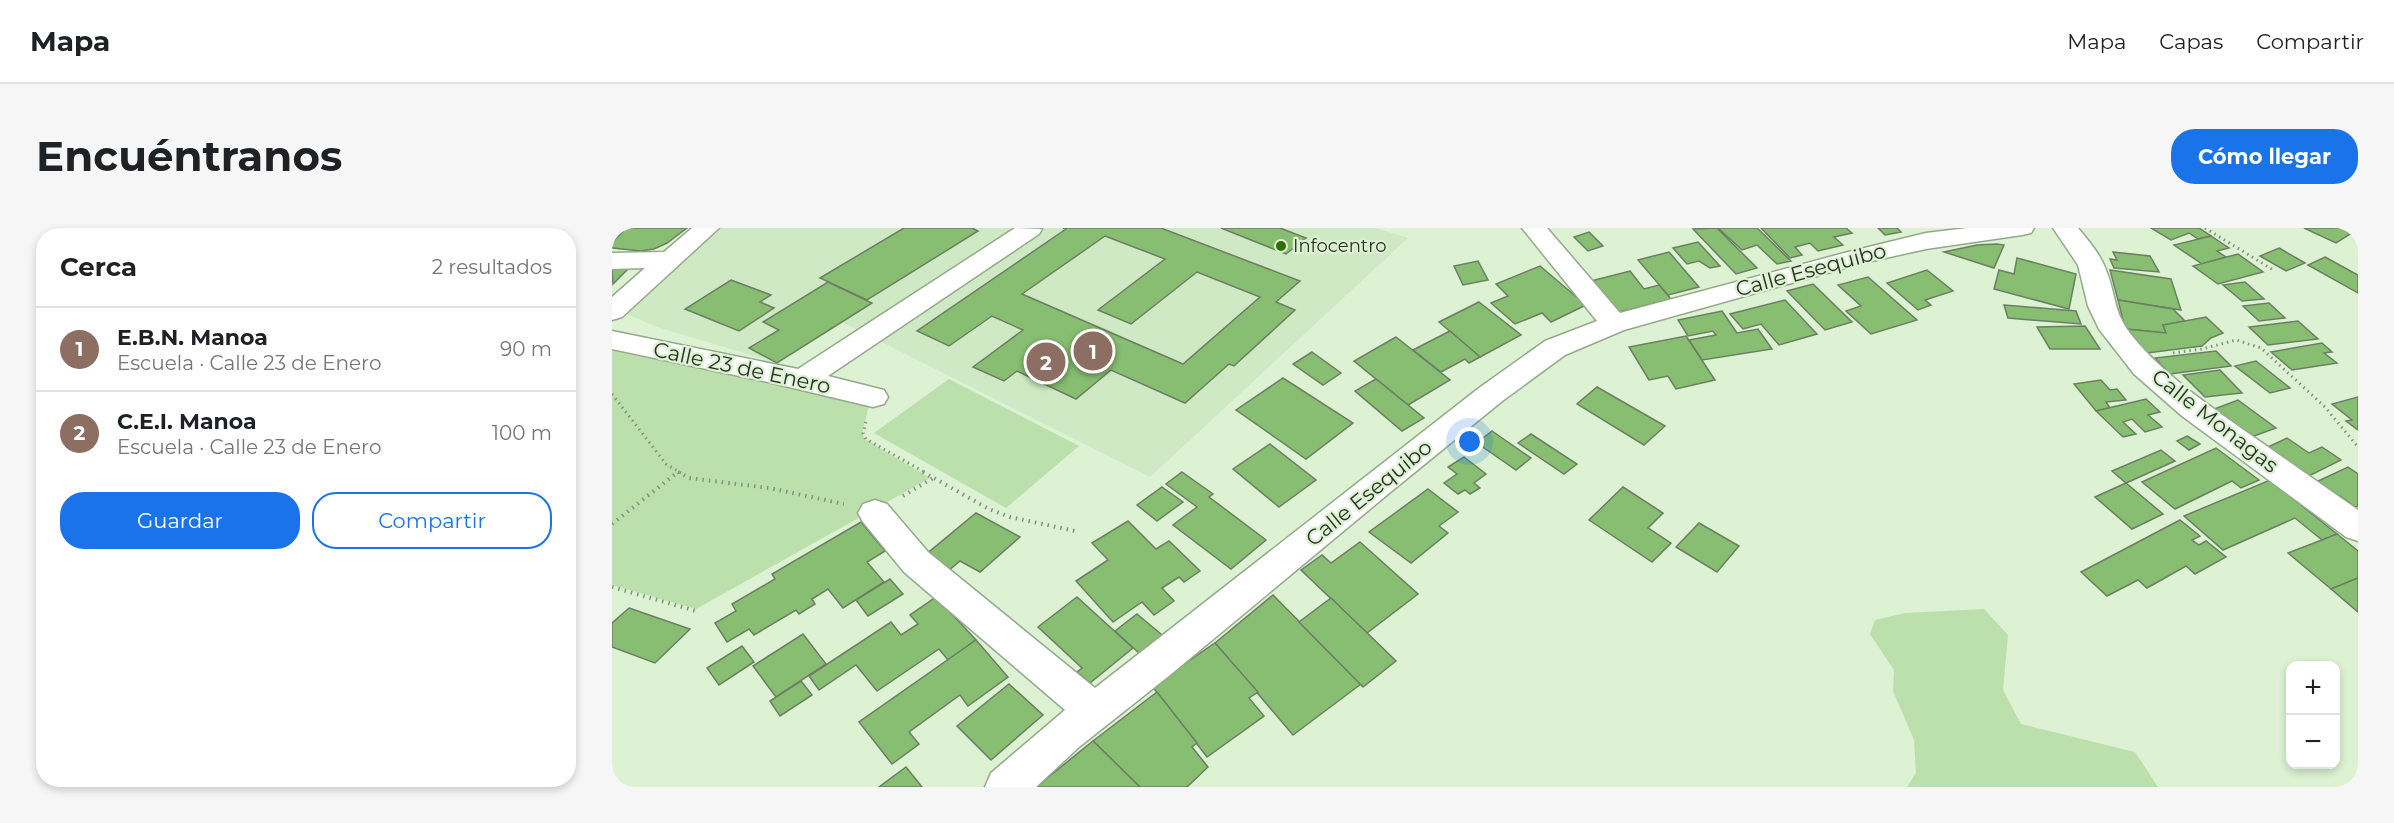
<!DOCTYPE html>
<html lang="es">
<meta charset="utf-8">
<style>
body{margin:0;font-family:Montserrat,sans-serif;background:#f6f6f6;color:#202124}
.controls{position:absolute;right:18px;bottom:18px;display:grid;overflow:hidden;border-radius:12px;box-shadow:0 3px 9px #0003}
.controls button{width:54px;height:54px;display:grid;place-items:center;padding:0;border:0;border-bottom:2px solid #e0e0e0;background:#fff;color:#202124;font:30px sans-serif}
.you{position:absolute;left:858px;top:214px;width:21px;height:21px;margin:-15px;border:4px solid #fff;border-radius:50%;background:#1a73e8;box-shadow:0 0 0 9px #1a73e833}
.badge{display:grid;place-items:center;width:39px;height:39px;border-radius:50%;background:#1a73e8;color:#fff;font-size:20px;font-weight:700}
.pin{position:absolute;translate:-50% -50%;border:3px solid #fff;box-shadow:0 2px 6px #0006}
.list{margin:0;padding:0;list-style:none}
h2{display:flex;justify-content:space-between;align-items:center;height:78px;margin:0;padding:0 24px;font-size:26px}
h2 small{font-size:20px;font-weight:400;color:#757577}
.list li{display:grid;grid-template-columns:39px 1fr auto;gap:18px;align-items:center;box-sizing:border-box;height:84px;padding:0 24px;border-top:2px solid #e0e0e0}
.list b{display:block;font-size:22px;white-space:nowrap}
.list p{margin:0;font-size:20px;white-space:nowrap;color:#757577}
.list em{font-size:20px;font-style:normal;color:#757577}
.actions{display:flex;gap:12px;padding:18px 24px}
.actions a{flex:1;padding:14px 0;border:2px solid #1a73e8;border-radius:24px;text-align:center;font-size:21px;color:#1a73e8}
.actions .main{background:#1a73e8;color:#fff}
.map{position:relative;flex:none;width:1746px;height:559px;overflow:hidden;border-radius:24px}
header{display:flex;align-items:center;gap:36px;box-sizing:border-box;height:84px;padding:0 30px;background:#fff;border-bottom:2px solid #e0e0e0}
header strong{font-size:28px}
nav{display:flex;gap:33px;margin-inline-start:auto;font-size:21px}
.intro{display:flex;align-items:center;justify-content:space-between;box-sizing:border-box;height:144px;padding:0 36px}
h1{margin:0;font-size:42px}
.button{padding:15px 27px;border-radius:24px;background:#1a73e8;color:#fff;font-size:21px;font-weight:700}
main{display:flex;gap:36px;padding:0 36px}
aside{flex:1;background:#fff;border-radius:24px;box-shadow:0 3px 9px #0003}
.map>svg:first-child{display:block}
</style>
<header>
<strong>Mapa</strong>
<nav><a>Mapa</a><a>Capas</a><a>Compartir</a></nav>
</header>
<div class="intro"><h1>Encuéntranos</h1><a class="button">Cómo llegar</a></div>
<main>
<aside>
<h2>Cerca<small>2 resultados</small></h2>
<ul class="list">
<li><span class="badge" style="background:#8d6e63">1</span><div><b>E.B.N. Manoa</b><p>Escuela · Calle 23 de Enero</p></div><em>90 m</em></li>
<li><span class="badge" style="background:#8d6e63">2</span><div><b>C.E.I. Manoa</b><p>Escuela · Calle 23 de Enero</p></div><em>100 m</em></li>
</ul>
<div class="actions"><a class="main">Guardar</a><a>Compartir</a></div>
</aside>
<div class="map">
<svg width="1746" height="559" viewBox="0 0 1746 559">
<rect width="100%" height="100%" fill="#dcf2d3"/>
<!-- built -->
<path fill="#cee9c3" d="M106,0H763L796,10L538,249L230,94L165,135L45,99L6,82Z"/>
<!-- green -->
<g fill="#bbe0ac">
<path d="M0,113L259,170L250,205L253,211L318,250L84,381L0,357Z"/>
<path d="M337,151L467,218L394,280L262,205Z"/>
<path d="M1372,381L1396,407L1391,462L1409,496L1523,524L1546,559H1295L1304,545L1302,512L1281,463L1282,442L1258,406L1263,392L1293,385Z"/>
</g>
<!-- building -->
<g fill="#88be71" stroke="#6b7f63" stroke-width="1.5" fill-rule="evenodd">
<path d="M0,0H14L0,15Z"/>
<path d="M14,0H75L55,15L42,21L29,23L0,20V15Z"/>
<path d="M292,0H360L366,3L255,72L208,50Z"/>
<path d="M451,0H549L688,53L664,74L683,82L622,138L617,136L573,175L499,142L464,171L405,143L392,153L361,139L411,102L380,88L337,118L305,103L454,1ZM493,8L553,31L486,82L519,96L585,44L648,69L571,136L410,66Z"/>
<path d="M609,0H668L694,10L674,26Z"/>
<path d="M1105,0L1145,40L1124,46L1081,1Z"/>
<path d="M1106,0H1145L1179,33L1165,36L1145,17L1130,22Z"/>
<path d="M1149,0H1234L1240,5L1222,9L1231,17L1206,23L1198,15L1183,19L1190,27L1178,30Z"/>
<path d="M1266,0H1285L1289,4L1273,7Z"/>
<path d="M1539,0H1587L1599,8L1586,11L1577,5L1559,12Z"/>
<path d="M1692,0H1746V1L1724,15Z"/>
<path d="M977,4L991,18L976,23L962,9Z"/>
<path d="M1599,8L1617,20L1605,23L1614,29L1590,36L1562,17Z"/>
<path d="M1086,14L1108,38L1098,40L1087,33L1075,36L1061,20Z"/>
<path d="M1385,16L1392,17L1382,40L1332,24L1365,17Z"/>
<path d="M1667,20L1693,35L1674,43L1648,28Z"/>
<path d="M1057,24L1087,59L1056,67L1026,32Z"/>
<path d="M1501,24L1538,28L1547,44L1502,40L1498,31L1505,32Z"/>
<path d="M1626,26L1651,44L1606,56L1581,38Z"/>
<path d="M1713,29L1746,47V65L1696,37Z"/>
<path d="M1405,30L1464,46L1457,81L1382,61L1387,42L1402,46Z"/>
<path d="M866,33L876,52L851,57L842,38Z"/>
<path d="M928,38L974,77L939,94L930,85L903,96L879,75L896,68L884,56Z"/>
<path d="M0,41H16L1,56Z"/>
<path d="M1315,42L1341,63L1313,72L1319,77L1306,82L1275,55Z"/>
<path d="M1498,42L1559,51L1569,82L1506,72Z"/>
<path d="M1018,43L1032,61L1047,57L1059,71L1004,85L979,53Z"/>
<path d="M1256,49L1305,92L1259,106L1234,83L1249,78L1226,57Z"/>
<path d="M119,52L159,67L148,74L162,80L127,103L73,81Z"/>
<path d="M216,54L260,75L165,135L137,120L167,102L151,94Z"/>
<path d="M1633,54L1652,71L1630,73L1611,57Z"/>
<path d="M1201,56L1240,94L1213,102L1175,63Z"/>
<path d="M1173,72L1205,106L1167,117L1149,96L1131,101L1118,86Z"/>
<path d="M1506,72L1561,81L1573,93L1551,97L1554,105L1513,101Z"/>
<path d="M867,74L909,107L868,129L827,94Z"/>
<path d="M1657,75L1673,90L1647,93L1631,78Z"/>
<path d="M1392,77L1464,83L1469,96L1396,90Z"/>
<path d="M1110,83L1125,105L1146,101L1160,121L1090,132L1077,112L1104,107L1101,103L1076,108L1066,92Z"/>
<path d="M1594,89L1611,105L1599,110L1590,118L1535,125L1513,101L1554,105L1551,97Z"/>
<path d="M1686,93L1706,111L1656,117L1637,99Z"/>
<path d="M1473,98L1488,121H1438L1425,99Z"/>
<path d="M838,103L868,129L857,135L853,131L829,144L801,122Z"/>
<path d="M1074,108L1103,152L1064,161L1056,148L1037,152L1017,119Z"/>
<path d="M784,109L838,152L796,177L742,133Z"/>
<path d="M1710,115L1720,124L1712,125L1725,135L1680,142L1659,124Z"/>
<path d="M1604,123L1619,138L1558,146L1543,130Z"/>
<path d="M700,124L729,145L711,157L681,136Z"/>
<path d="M1644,133L1678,160L1658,165L1623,138Z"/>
<path d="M1608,142L1630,165L1593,169L1571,147Z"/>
<path d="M671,150L741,195L694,231L624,182Z"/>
<path d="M764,151L812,190L790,203L743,163Z"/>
<path d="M1489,152L1498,162L1505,161L1514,172L1494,174L1498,180L1484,183L1462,156Z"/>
<path d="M985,159L1053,198L1032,217L965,176Z"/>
<path d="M1746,169V202L1734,193L1740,192L1720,176Z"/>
<path d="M1534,171L1548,184L1536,187L1550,199L1533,204L1520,191L1511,194L1524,206L1511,209L1484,183Z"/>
<path d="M1626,172L1664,200L1634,211L1597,183Z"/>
<path d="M880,203L919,230L904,242L865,215Z"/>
<path d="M919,206L965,236L952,246L906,215Z"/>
<path d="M1575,208L1588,216L1577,222L1565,213Z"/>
<path d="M1675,210L1697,225L1710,219L1729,232L1695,249L1654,220Z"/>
<path d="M658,216L704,252L667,279L621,241Z"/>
<path d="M1604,220L1647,252L1629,260L1620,253L1563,281L1530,254Z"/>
<path d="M1549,222L1563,233L1514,255L1500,243Z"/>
<path d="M852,229L874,246L862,255L868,260L858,266L853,262L846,266L832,255L845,246L836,239Z"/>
<path d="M1736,239L1746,246V278L1743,279L1728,268L1723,271L1702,255Z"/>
<path d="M570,244L601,266L597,269L654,312L619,341L561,297L585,279L554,256Z"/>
<path d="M1658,252L1725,306L1710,312L1683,290L1611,322L1572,288Z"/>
<path d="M1514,255L1551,286L1520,301L1483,269Z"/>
<path d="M550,259L571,274L545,293L525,277Z"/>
<path d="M1011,259L1051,285L1036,300L1059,315L1040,334L977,292Z"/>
<path d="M816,261L846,284L827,298L836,305L799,335L757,304Z"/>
<path d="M364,285L408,309L368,344L348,333L336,343L312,328Z"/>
<path d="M1568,292L1588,308L1580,312L1587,317L1594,313L1614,329L1583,346L1574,338L1535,360L1526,352L1495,368L1469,344Z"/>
<path d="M516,293L544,321L557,313L588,343L572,354L567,349L550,360L562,373L542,387L530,374L501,394L464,353L496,332L480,315Z"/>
<path d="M249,294L273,323L255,334L272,354L231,380L216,361L200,371L203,376L187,386L184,382L142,407L137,401L115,414L103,395L124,383L120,376L163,351L160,346Z"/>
<path d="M1087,295L1127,318L1105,344L1064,319Z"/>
<path d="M1725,306L1746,323V350L1719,361L1676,325Z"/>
<path d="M748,314L806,366L755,405L689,342L710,327L719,335Z"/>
<path d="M1746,350V384L1719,361Z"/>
<path d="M278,351L291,366L256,388L244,372Z"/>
<path d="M661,367L749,456L681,507L603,415Z"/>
<path d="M324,369L364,412L336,432L327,421L265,463L244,437L207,462L197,448L279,394L289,407L306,396L298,387Z"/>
<path d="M465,369L521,420L478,455L465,444L470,440L426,399Z"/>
<path d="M719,370L784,433L751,459L687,394Z"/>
<path d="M17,380L78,401L43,435L0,419V395Z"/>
<path d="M525,386L550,407L528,426L503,403Z"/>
<path d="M191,406L214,436L164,469L141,438Z"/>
<path d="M364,412L396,449L356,478L348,467L297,504L307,516L280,536L247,494Z"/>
<path d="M603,415L646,464L637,470L652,488L595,529L540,458Z"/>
<path d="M130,418L142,434L107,457L95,440Z"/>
<path d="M189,453L200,467L168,488L158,473Z"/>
<path d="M397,456L431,487L379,532L345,498Z"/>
<path d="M545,464L585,515L580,519L596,539L575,559H528L481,513Z"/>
<path d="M481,513L528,559H424Z"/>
<path d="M294,539L310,559H267Z"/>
</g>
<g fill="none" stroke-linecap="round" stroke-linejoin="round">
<defs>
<g id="minor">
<path d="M80,0H107L10,89L0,92V69L33,40L0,41V25L52,24Z"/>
<path d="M403,0L430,1L427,6L216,148L272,162L276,169L272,176L261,179L156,154L0,121V103L186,141Z"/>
<path d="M910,0H935L1008,85L1236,24L1314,5L1355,0H1422L1419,5L1410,7L1314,21L1251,35L1012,102L953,127L889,174L781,262L558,447L467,519L424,559H373L379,545L453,482L292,344L251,294L246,285L251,276L263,272L275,276L316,324L483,460L867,160L933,113L985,93Z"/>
<path d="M1441,0H1466C1477,13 1488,26 1494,42C1505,69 1500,83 1521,109C1552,147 1594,175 1633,203C1671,229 1708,256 1746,282V313L1734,309L1570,188L1522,146L1487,101L1476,78L1466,37Z"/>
</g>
</defs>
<!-- minor casing -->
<use href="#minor" stroke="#94a98b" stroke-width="3"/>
<!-- path-far1 -->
<g stroke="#84937e" stroke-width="3" stroke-dasharray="1.5 4" stroke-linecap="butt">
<path d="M1593,0L1663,43"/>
<path d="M1561,125L1590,121L1624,112L1649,120L1713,179L1746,219"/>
<path d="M0,166L54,236L69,245"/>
<path d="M254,194L251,205L254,211L314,245"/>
</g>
<!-- path -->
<g stroke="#84937e" stroke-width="4" stroke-dasharray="1.5 5" stroke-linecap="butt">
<path d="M66,244L77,250L157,260L232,276"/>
<path d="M311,244L377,281L398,289L463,303"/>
<path d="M291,268L321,250"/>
<path d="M0,296L66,244"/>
<path d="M0,359L84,383"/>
</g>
<!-- minor -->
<use href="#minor" fill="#fff" fill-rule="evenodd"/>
</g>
<!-- markers -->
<circle fill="#306e00" stroke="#dcf2d3" stroke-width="2" cx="669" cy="18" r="6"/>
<g text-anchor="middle" stroke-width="4.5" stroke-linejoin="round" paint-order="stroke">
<!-- far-poi labels -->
<g font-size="18" fill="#2a3226" stroke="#dcf2d3" text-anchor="start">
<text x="681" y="24">Infocentro</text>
</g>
<!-- street labels -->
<g font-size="21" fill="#2a3226" stroke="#dcf2d3">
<text transform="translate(1199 42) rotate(-15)" y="7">Calle Esequibo</text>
<text transform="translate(130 140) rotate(12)" y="7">Calle 23 de Enero</text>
<text transform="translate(1603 193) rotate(38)" y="7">Calle Monagas</text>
<text transform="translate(757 265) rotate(-39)" y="7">Calle Esequibo</text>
</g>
</g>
</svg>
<div class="controls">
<button>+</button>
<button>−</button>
</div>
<div class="you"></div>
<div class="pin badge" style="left:481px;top:123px;background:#8d6e63">1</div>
<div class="pin badge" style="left:434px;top:134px;background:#8d6e63">2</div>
</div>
</main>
